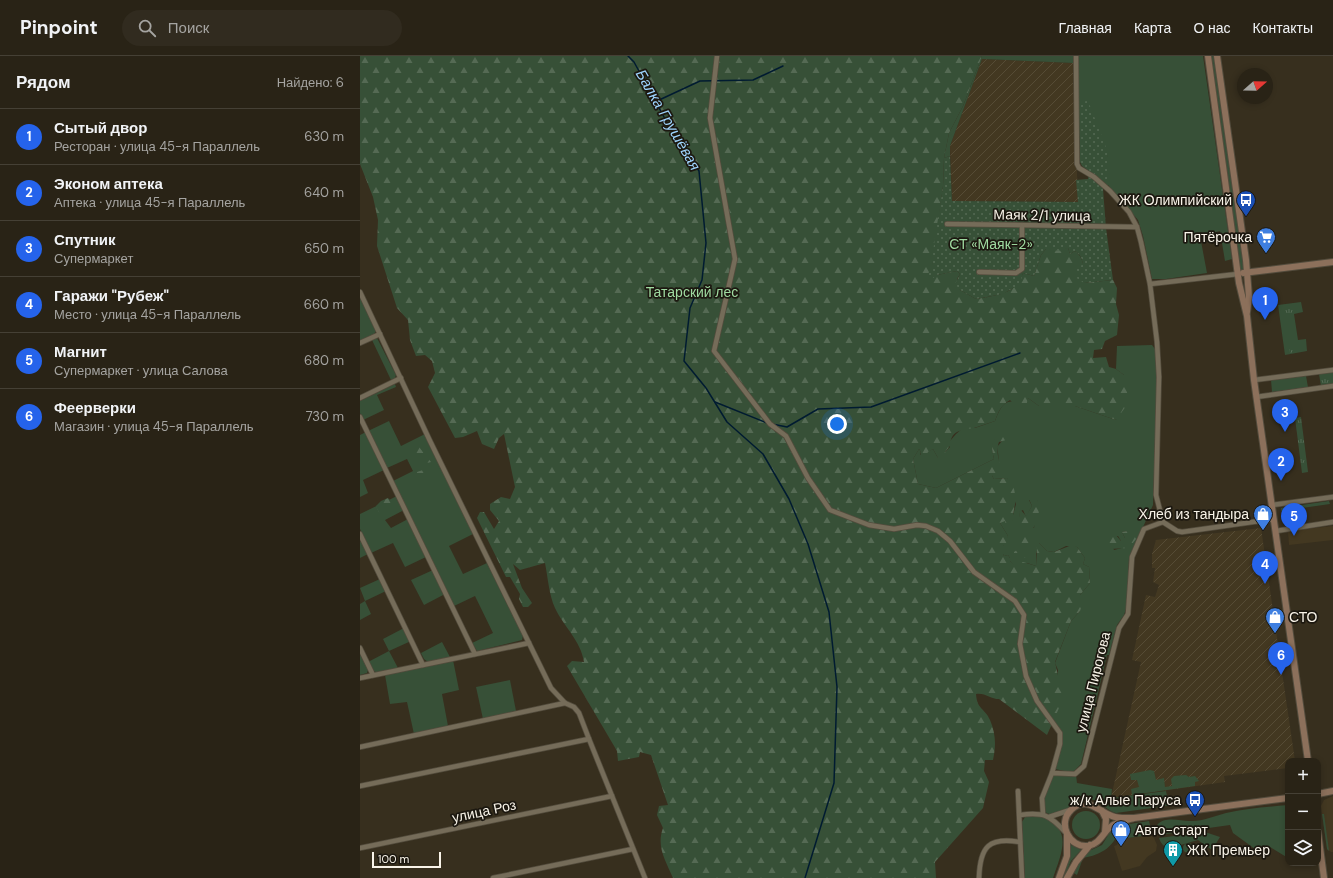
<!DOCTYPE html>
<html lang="ru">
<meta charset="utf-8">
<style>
body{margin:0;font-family:"DM Sans",sans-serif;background:#312b1f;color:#f1f3f6}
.controls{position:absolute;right:12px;bottom:12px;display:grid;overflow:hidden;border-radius:8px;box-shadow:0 2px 6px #0003}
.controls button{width:36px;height:36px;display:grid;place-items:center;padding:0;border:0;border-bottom:1px solid #454035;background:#292316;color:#f1f3f6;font:20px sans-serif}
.compass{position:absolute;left:877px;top:12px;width:36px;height:36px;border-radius:50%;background:#292316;box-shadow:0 2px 6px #0003;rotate:70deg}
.scale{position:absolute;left:12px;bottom:10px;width:69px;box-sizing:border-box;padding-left:4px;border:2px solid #f9f4e9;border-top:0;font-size:11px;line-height:14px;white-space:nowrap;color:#f9f4e9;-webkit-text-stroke:3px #1c1810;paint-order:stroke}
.you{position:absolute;left:477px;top:368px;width:14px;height:14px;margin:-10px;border:3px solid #fff;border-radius:50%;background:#1a73e8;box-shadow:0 0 0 6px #1a73e833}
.badge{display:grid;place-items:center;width:26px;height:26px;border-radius:50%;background:#2563eb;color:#fff;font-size:13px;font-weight:700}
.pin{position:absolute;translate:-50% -33px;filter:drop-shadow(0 1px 2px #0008)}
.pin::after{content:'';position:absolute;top:21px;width:14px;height:12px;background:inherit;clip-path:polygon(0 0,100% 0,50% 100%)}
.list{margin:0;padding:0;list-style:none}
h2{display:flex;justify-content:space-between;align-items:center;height:52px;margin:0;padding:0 16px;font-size:17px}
h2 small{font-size:13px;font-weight:400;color:#a5a4a1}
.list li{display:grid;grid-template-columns:26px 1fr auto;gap:12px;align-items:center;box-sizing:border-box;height:56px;padding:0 16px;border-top:1px solid #454035}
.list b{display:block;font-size:15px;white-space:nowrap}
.list p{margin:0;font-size:13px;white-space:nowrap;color:#a5a4a1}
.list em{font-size:13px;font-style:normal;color:#a5a4a1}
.icon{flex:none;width:22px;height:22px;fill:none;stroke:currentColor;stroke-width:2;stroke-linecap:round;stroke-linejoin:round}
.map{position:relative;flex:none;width:973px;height:822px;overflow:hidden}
header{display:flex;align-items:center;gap:24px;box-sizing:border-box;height:56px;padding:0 20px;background:#292316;border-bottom:1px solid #454035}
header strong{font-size:19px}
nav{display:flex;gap:22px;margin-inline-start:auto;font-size:14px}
.search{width:280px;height:36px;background:#312b1f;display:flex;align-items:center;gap:10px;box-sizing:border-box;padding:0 14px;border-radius:22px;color:#a5a4a1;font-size:15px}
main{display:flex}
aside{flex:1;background:#292316}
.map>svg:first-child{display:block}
</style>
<header>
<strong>Pinpoint</strong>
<div class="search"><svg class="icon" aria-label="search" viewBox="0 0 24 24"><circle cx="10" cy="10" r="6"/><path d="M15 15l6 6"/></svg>Поиск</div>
<nav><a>Главная</a><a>Карта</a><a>О нас</a><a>Контакты</a></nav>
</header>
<main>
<aside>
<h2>Рядом<small>Найдено: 6</small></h2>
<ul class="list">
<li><span class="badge">1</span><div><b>Сытый двор</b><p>Ресторан · улица 45-я Параллель</p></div><em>630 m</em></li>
<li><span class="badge">2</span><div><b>Эконом аптека</b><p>Аптека · улица 45-я Параллель</p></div><em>640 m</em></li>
<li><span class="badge">3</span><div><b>Спутник</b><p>Супермаркет</p></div><em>650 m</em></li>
<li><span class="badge">4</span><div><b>Гаражи &quot;Рубеж&quot;</b><p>Место · улица 45-я Параллель</p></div><em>660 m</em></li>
<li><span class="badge">5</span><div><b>Магнит</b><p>Супермаркет · улица Салова</p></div><em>680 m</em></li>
<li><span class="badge">6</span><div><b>Феерверки</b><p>Магазин · улица 45-я Параллель</p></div><em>730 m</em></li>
</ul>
</aside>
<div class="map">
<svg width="973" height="822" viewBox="0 0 973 822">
<defs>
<pattern id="industrial-furrows" width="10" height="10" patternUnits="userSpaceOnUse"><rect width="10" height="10" fill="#433821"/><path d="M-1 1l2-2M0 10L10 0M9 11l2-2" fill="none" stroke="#564c36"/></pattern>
<pattern id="forest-firs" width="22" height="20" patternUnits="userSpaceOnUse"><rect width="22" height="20" fill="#375037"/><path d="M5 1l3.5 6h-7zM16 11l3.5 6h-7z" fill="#556a54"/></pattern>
<pattern id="park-tufts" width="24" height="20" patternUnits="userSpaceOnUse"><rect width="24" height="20" fill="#375037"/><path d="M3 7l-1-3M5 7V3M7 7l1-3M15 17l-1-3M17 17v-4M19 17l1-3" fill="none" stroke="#556a54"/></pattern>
<pattern id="garden-dots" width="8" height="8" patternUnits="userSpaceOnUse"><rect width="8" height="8" fill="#375037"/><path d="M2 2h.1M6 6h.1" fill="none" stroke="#556a54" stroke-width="1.8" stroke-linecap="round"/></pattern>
</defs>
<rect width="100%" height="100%" fill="#372f1e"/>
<!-- built -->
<g fill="#433821">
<path d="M973,470V484L929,489L928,475Z"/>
<path d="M973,740V796H971L967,793L961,750L964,744Z"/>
<path d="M790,779L794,782L797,789L796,795L787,801L780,810L762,815L754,790L757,789L760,783Z"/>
</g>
<!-- industrial -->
<g fill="url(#industrial-furrows)">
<path d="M622,3L713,7L718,146L592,145L590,90Z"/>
<path d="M901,472L935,705H928V712L864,720L865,726L751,742L781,606L772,604L786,539L795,541L799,529L793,526L795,512H792V498L796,484Z"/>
</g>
<!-- grass -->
<g fill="#375037" fill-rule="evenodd">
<path d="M622,0H713V7L622,3L590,90V100L584,102L589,77L603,50Z"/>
<path d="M718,0H843L872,203L865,205L860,175L840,180L847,217L806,223H792L783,180L778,164L748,129V101L718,46Z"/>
<path d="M850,0H854L884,213L882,215L880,213Z"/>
<path d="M0,242L16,275L14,278L0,285Z"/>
<path d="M941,246L943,256L934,258L938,284L946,283L947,295L925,299L918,249Z"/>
<path d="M17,282L36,319L35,322L31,324L12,284Z"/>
<path d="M792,289L795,293L797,322L793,449L769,502L767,550L764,559L757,569L749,599H747L721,708L714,715L709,716L695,713C700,693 710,682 693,665L698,614L695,607L711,565L720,555V539L730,527L729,511L723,508L725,502L717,491L706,490L694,496L687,495L679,487L676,498V510L667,507L656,511L650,505V502L648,499L644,500L643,498V490L648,480L640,467L642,465L653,464V459L656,448L647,422L634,423L632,420C640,414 639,400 637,391L642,385L639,380C630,386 632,393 634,403L576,432L558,428L553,403L559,393L561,396L560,399L573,393L578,402L585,399V396L590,391V385L596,378L603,372H615L635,365C643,345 645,344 666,346L668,342L679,350H715L756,364L764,319L756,313L757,290ZM669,444H677L678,459L675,464L674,472L661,467L659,456L663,454L666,461L672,450ZM767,475L769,492H762L754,494L749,482L758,480L761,485H765V482L762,476Z"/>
<path d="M946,320L948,331L912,336L911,324Z"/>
<path d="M35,328L36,331L17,339L24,354L3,364L0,357V345Z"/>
<path d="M29,365L41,390L65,378L113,478L89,490L103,518L127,507L163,580L162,584L117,595L112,587L133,577L115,540L94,550L33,425L53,415L47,403L27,412L8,375Z"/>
<path d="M6,376L24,414L3,424L8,437L0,441V379Z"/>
<path d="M37,440L44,454L25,464L31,472L48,463L66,501L45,511L33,487L11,497L0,473V458Z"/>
<path d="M969,445L970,448L921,455V452Z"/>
<path d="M2,485L8,498L0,502V486Z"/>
<path d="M73,514L85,538L64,549L51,524Z"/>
<path d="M20,523L26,535L5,545L11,558L0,564V548L5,545L0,532Z"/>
<path d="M44,572L51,585L29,595L38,612L17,617L14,615L8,606L29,595L23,583Z"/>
<path d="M82,586L90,601L68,606L64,603L61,597Z"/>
<path d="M0,598L8,614L7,617L0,619Z"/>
<path d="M93,604L99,634L82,638L88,670L54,678L47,646L30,648L25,619Z"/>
<path d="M150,624L156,655L123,663L116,631Z"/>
<path d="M790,714L794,715L796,724L804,722L805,731L812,730L811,723L814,720L826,719L829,721L835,720L839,725L835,726V730L772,739L771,733L779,731L777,724H771L770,718Z"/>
<path d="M693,719H716L717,727L752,733L751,742L806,735L807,740L818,741L820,748L756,757C747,755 743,747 734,744C720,739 713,749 703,755C699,757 695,758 691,759L685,756C682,742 686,731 693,719Z"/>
<path d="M928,749V802L910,791L895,793L873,777L870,769L799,779L797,769C805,760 820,765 829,765C842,766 854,760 866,757C886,752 908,751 928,749Z"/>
<circle cx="726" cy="769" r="14"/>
<path d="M962,758H964L969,795L967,793Z"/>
<path d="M680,760C714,772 702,796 693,822H665L662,766L665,761Z"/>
<path d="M789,765L792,777L790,779L760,783L763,769Z"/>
<path d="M759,770C757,790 741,799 723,802L717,819L712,816L727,796L742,789L752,773Z"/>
<path d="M845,776L860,781L852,794L838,784L810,792C804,791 801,788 799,782Z"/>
<path d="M711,789L721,794L711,805L704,822H700Z"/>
</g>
<!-- forest -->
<g fill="url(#forest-firs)">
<path d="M0,0H622L603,50L589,77L584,102L583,130L572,213L577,219L597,215L600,218L597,223L600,234L616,243C636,239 656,239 663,217L674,220L681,199L686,193L708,192L710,198L715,195C725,202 724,215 724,227L753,224L757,232L756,248L759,259L757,279L745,285L742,293L734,294L733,302L746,301L749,311L756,313L764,319L769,346L756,364L715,350H679L668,342L666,351L659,353L650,344C641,349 638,356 635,365C629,367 623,369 617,371C605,375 591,371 590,390L585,396L587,401L585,406L578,402L573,393L568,396L563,404L560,402L561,396L559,393L553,403L558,428L576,432L634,403C633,398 630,388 634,384C636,380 638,381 640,376L647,377L646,384L639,386C636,393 638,406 642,412L639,418L632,420L634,423L647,422L654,433L656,443L653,459V464L649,471L646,469L645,465L640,467L648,480L647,486L643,490V498L644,500L648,499L650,502V505L656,510L663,506L676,510L677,492L674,486L679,487L687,495L694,496L712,489L717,491L725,502L723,508L729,511L730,527L720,539L724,543L720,555L711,565L695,606L703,643L687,679L639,643C631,643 624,636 616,638C617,654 625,652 630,664C636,678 636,690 633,704H625L624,715L629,726L623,752L575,806L576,822H313C306,805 296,791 303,772L297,759L299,750L308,749L291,699L280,696L279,701L258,705L257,695L207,610L212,605L224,606C221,585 204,571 195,552C189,539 188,522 185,507L160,514L153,508L162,532L172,547L168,551H163L159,543L160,538L150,521H146L117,462L120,456H124L134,473L139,465L130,454V448L141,441L150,443L155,431L144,378L139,382L134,393L122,388L117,375L103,381L95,382L68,331L75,317L72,305L65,299L56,300L50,284L48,264L37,252L17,190L18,164L13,141L0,108Z"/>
<path d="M45,391H59L71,406L56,410Z"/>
<path d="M69,412L75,415V418L65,422H55L57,416Z"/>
<path d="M28,442C34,447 33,455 28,460L19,456L16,450L21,445Z"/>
<path d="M669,443L677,444C682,453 677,470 669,477L660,467L659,456L660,453L666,460L672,450Z"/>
<path d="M771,469L776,470L774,477L776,483L769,492L749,493L747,484L750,479L755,478L761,485H765V482L762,476L767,475Z"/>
<path d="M664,476L672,484V498L656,506L654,504V496L661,491L654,489L653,483Z"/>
</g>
<!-- park -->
<g fill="url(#park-tufts)">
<path d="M935,249L937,256L923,258L922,252Z"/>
<path d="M942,288L943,295L930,297L929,290Z"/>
<path d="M973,316V328L961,330L959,318Z"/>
<path d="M941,361L948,416L942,417L935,362Z"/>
<circle cx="828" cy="792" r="5"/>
</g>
<!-- garden -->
<path fill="url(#garden-dots)" d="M728,45L745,88L748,101V129L743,133L746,172L753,224L724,227L715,221L717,210L723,209C722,203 721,199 715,195L710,198L708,192L698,195L692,193H686L681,199L674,220L663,217L660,228L643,238L616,243L600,234L595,228L600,218L597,215L577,219L572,223L567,219C573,211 573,205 573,195L583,130L584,102L590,100L592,145L718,146L716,124L728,123L729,115L722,110L720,106L718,46Z"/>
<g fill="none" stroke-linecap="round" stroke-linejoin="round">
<!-- stream -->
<g stroke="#001b31" stroke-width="1.5">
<path d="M268,0L274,6L310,72L339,115L346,187L342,224L330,252L324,305L346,332L367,366L403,398L429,443L448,488L469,556L477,631L474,727L445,822"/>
<path d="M297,45L340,25L393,24L423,10"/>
<path d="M355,346L407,367"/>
<path d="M412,368L427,371L458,353L511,351L660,297"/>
</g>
<defs>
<g id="street">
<path d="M357,0L350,62L375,203L354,295L410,368L426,380L448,422L470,454L509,469L534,473L557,469L566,470L578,475L590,485L614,516L655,545L664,559L660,588L666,620L677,645L700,677V688L692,717"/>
<path d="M716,0L717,108L719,112L734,121L750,135L769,156L777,171L781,186L790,228L797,286L799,321L796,439L803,466L817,475L822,476L914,463"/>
<path d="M587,168L777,171"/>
<path d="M619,216L656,217L662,213V170"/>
<path d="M790,228L878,218"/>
<path d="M0,236L70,385L191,632L205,647L214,651L219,657L229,683L285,822"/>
<path d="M0,287L20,278"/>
<path d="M894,324L973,314"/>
<path d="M896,341L973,330"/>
<path d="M0,342L41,322"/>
<path d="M0,361L115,598"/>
<path d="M912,449L973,441"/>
<path d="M916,475L973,466"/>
<path d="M0,478L63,609"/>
<path d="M0,592L13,619"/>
<path d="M0,622L169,587"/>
<path d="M0,691L205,647"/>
<path d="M0,730L229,683"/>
<path d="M658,735L662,822"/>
<path d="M683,758L682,742L692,717L715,718L724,710L759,572L768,558L772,501L784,473L803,466"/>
<path d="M660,759C684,756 690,759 706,777"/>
<path d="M689,761L710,754"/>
<path d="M0,792L252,740"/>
<path d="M133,822L273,793"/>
<path d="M619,822C620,790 629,781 660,786"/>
</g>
<g id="secondary">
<path d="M848,0L879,227L887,260L894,324L948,705"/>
<path d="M857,0L886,204L889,241L887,256"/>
<path d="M883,217L973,206"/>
<path d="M958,738L973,735"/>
<path d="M742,755L746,763L745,776"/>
<path d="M774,762C767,762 758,763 752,760C738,755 726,739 711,754C697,767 709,792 728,790C741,788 743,775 753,769C759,766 767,764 774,762L928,742"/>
<path d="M958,776L964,822"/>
<path d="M699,822L707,800V778"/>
<path d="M707,822L716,806L730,789"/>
</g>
</defs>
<!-- street casing -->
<use href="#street" stroke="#534c3d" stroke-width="6"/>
<!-- secondary casing -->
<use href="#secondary" stroke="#534c3d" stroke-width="8"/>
<!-- street -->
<use href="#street" stroke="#756c59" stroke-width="4.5"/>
<!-- secondary -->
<use href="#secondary" stroke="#8c705b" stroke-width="6"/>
</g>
<!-- icons -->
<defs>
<symbol id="bus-pin" viewBox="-11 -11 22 30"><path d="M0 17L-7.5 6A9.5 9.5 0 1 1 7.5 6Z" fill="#1a4fb4" stroke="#1c1810"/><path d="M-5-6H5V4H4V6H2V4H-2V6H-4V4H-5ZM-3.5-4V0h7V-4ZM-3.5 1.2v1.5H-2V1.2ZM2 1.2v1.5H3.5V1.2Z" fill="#fff"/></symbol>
<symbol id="supermarket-pin" viewBox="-11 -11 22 30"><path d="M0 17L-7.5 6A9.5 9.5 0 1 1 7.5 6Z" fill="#3f7fe0" stroke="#1c1810"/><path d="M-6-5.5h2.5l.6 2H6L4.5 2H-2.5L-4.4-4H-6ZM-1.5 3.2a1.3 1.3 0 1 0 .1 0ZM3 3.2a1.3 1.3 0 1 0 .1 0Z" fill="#fff"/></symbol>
<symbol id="shop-pin" viewBox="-11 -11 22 30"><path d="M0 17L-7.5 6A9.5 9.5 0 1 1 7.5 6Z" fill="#3f7fe0" stroke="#1c1810"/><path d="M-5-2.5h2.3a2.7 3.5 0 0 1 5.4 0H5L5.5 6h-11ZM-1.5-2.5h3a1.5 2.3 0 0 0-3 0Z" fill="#fff"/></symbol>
<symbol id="building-pin" viewBox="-11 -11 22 30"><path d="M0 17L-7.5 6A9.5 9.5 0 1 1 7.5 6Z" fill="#0f9aa8" stroke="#1c1810"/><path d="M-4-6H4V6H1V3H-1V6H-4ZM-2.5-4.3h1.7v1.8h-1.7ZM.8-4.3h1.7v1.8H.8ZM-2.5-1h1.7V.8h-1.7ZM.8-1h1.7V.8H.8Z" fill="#fff"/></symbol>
</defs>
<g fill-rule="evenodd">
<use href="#bus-pin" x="875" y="133" width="22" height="30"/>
<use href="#supermarket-pin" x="895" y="170" width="22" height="30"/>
<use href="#shop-pin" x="892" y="447" width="22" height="30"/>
<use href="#shop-pin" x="904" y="550" width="22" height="30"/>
<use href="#bus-pin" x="824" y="733" width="22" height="30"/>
<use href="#shop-pin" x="750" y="763" width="22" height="30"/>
<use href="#building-pin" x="802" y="783" width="22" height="30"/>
</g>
<g text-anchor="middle" stroke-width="3.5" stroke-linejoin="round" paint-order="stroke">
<!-- poi labels -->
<g font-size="14" fill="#f9f4e9" stroke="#1c1810" text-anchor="end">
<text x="872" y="149">ЖК Олимпийский</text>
<text x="892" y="186">Пятёрочка</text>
<text x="889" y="463">Хлеб из тандыра</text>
<text x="929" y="566" text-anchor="start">СТО</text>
<text x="821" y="749">ж/к Алые Паруса</text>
<text x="775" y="779" text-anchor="start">Авто-старт</text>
<text x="827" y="799" text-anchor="start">ЖК Премьер</text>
</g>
<!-- street labels -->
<g font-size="14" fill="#f9f4e9" stroke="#1c1810">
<text transform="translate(682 159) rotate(1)" y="5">Маяк 2/1 улица</text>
<text transform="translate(733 626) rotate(-76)" y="5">улица Пирогова</text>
<text transform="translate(124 755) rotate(-12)" y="5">улица Роз</text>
</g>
<!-- park labels -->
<g font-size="14" fill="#a0dba1" stroke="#1c1810">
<text x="631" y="193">СТ «Маяк-2»</text>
<text x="332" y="241">Татарский лес</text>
</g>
<!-- water labels -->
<g font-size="15" font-style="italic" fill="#9ed3fd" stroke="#1c1810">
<text transform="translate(308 64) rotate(60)" y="5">Балка Грушёвая</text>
</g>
</g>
</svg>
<div class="controls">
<button>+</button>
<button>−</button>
<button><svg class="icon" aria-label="layers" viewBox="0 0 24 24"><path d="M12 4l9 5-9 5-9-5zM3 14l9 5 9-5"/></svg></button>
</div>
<svg class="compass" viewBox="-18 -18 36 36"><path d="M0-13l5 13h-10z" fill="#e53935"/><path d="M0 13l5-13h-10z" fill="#a5a4a1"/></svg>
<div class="scale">100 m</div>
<div class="you"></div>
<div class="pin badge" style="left:905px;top:264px">1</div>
<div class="pin badge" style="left:921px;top:425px">2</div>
<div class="pin badge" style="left:925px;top:376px">3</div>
<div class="pin badge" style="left:905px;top:528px">4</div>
<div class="pin badge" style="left:934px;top:480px">5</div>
<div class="pin badge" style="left:921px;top:619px">6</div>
</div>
</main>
